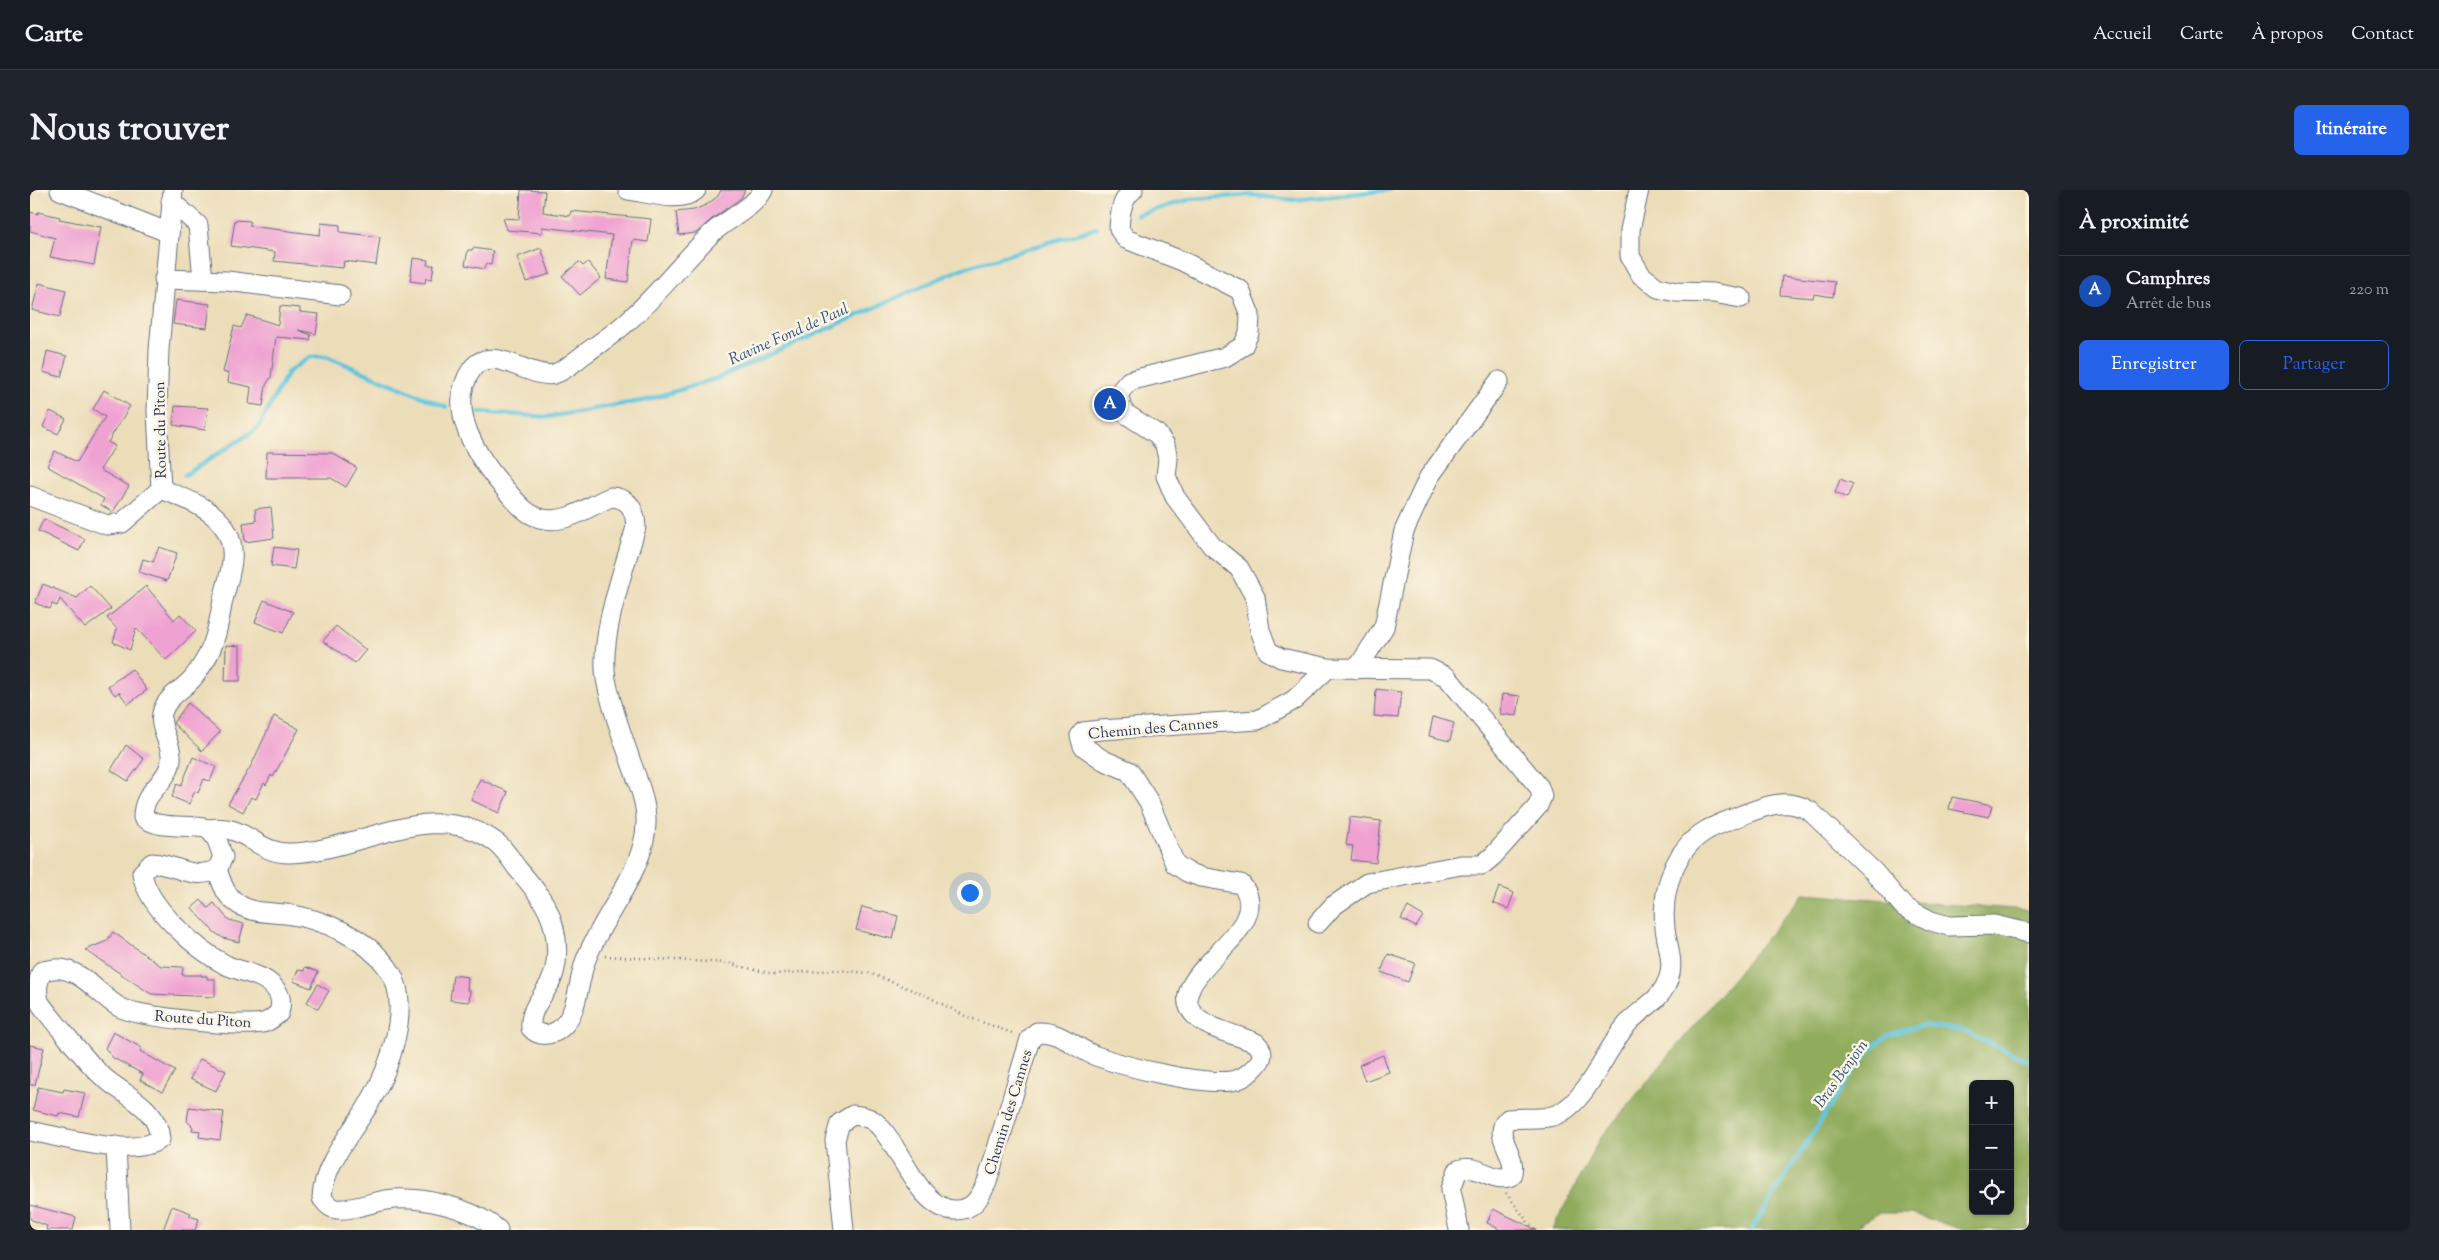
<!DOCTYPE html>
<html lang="fr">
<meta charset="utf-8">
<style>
body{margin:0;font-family:"Sorts Mill Goudy",serif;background:#20242c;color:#f1f3f6}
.controls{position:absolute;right:15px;bottom:15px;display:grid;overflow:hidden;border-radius:8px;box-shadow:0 1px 4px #0004}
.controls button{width:45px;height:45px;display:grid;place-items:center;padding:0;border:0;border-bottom:1px solid #363941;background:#171b24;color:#f1f3f6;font:25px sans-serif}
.you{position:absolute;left:939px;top:702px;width:18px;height:18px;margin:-12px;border:4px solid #fff;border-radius:50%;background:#1a73e8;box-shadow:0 0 0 8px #1a73e833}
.badge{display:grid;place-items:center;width:32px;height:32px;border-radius:50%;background:#2563eb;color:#fff;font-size:16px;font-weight:700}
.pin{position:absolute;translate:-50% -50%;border:2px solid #fff;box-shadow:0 1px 5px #0006}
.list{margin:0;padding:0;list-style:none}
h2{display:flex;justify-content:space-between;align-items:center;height:65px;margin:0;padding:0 20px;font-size:21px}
h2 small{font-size:16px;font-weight:400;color:#9ea1a6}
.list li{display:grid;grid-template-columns:32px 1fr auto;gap:15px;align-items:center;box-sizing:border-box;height:70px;padding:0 20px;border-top:1px solid #363941}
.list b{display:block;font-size:19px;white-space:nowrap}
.list p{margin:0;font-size:16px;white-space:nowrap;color:#9ea1a6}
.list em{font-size:16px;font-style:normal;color:#9ea1a6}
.actions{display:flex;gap:10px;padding:15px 20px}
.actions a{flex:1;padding:11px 0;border:1px solid #2563eb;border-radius:8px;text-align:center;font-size:18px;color:#2563eb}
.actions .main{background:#2563eb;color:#fff}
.icon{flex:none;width:28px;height:28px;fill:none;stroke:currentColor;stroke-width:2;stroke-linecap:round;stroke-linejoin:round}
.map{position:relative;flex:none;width:1999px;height:1040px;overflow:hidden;border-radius:8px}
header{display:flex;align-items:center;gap:30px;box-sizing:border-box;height:70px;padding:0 25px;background:#171b24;border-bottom:1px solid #363941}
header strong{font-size:24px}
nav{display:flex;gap:28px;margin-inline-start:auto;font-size:18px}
.intro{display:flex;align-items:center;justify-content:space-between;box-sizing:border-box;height:120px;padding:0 30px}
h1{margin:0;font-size:35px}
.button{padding:12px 22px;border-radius:8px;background:#2563eb;color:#fff;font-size:18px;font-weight:700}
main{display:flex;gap:30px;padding:0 30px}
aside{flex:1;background:#171b24;border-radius:8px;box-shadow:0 1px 4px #0004}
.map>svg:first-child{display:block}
</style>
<header>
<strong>Carte</strong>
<nav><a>Accueil</a><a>Carte</a><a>À propos</a><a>Contact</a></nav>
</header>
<div class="intro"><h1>Nous trouver</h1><a class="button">Itinéraire</a></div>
<main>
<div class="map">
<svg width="1999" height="1040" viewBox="0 0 1999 1040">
<rect width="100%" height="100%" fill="#fcf5e5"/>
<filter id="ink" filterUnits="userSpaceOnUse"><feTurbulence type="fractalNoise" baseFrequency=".02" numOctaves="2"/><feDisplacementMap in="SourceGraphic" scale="10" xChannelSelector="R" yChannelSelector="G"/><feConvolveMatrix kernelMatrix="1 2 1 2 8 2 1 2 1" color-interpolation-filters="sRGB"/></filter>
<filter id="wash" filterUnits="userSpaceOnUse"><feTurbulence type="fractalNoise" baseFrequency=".0096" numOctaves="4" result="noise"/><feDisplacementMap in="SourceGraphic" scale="20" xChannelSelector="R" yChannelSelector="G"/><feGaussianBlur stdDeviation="1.12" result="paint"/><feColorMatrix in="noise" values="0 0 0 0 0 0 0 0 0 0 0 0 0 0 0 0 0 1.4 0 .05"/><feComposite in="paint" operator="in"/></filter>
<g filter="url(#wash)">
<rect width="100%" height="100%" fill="#ecddb9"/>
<!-- forest -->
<path fill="#90ab5c" stroke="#566d5d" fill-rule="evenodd" d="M1773,704L1999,720V1040H1934L1881,1023H1849L1820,1040H1522L1569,950ZM1943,894H1980V1021H1943Z"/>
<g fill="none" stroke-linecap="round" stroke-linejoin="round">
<!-- stream -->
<g stroke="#5fc5dc" stroke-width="4.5">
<path d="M1107,25L1161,9L1220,5L1263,10L1359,0"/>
<path d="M450,222L517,227L617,210L688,188L931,79L1067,38"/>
<path d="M155,285L228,238L258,182L280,167L296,166L416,217"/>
<path d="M1721,1040L1811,899L1843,856L1861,844L1894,835L1934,841L1999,871"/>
</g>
</g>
<g id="blocks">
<!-- building -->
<g fill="#efa1d1">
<path d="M491,0L515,1L513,22L540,26L541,21L621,29L618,52L603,50L598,92L576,89L582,45L512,37V43L477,40L473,28L489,29Z"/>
<path d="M691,0H715L711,8L682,29L666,43L649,45L646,22L664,20L678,14L688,6Z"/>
<path d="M0,22L8,24V22L30,27L29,29L71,37L64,75L20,67L25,48L0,41Z"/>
<path d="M205,30L220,31V36L290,45L291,33L310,35V42L350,47L346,75L314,71L313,78L244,71L245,62L201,56Z"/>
<path d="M443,58L463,61L461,75L456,74L454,79L435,75L438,60H442Z"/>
<path d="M511,58L520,84L496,92L487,67Z"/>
<path d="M383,68L398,70L397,75H404L402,89L396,88L395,93L380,91Z"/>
<path d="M549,72L553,76L558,72L571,88L550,105L532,86Z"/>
<path d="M1752,86L1805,92L1803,107L1784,104L1783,108L1750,105Z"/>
<path d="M9,93L36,100L30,127L2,120Z"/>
<path d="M146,110L180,114L177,138L143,134Z"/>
<path d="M250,116L270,118V122L289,124L286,144L268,140L281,145L280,150L246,147L241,187L236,195L233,216L219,214L221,197L198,192L199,184L193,182L204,136L211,138L217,125L248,135Z"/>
<path d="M17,161L37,166L31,187L13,182Z"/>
<path d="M74,200L100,216L78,252L85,256L70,280L99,296L83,322L71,315L74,309L17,276L25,261L47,272L75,227L63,219Z"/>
<path d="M145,216L178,218L175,240L143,235Z"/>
<path d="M20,221L36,229L28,244L13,237Z"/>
<path d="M237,262L302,263L327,278L316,297L301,288H236Z"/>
<path d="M1810,289L1823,294L1817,308L1805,303Z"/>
<path d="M241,317L244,348L215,352L213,333L226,331L225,319Z"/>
<path d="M14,329L55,349L49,361L8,341Z"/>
<path d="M129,357L147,363L137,391L109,382L113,369L123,372Z"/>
<path d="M244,357L267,360L264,379L241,376Z"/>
<path d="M13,394L47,408L60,396L81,419L55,438L30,409L27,416L22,414L20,419L5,413Z"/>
<path d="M116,396L144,430L150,424L166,441L136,470L106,438L100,460L83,452L87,439L77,428Z"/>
<path d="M234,410L263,422L253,443L225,432Z"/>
<path d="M306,436L336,460L325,473L293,451Z"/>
<path d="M196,455L210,456V491H195Z"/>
<path d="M102,479L117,500L98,514L89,502L85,505L78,496Z"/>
<path d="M1346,499L1371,502L1368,528L1344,526Z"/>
<path d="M1472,504L1490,506L1487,526L1470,524Z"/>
<path d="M158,513L190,542L172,561L143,533Z"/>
<path d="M244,526L269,539L243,587L241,585L236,595L234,593L226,609L221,607L213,622L198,614L222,574Z"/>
<path d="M1403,527L1424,533L1420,551L1399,546Z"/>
<path d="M96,555L114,569L98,591L81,580Z"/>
<path d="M163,567L186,577L180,591L174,589L168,603L165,601L159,614L142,607L147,594L151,596Z"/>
<path d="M450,589L478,602L469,623L441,610Z"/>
<path d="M1922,607L1962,615L1959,627L1919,619Z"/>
<path d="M1320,627L1351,631L1346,673L1321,670L1323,656L1316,655Z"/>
<path d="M1469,697L1484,703L1478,719L1463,713Z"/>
<path d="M171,710L178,718L184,713L199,730L214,734L209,752L193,748L184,742L162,718Z"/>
<path d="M832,717L868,726L863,749L826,740Z"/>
<path d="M1378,717L1393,726L1386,737L1371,729Z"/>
<path d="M83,742L131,776L153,777L152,785H172L171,786H177V789H185V807L121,804L55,760L77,751Z"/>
<path d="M1358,764L1385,773L1378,792L1351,782Z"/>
<path d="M275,777L288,782L281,798L263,791L268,780L274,781Z"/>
<path d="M423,785L438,787L437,800H440L439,812L420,810Z"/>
<path d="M288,794L299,801L288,819L277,812Z"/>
<path d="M83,842L112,858L110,861L145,881L132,902L110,890L113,884L83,868L75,858Z"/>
<path d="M0,855L14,858L5,895H0Z"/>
<path d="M1353,865L1359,882L1335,891L1329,875Z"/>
<path d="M170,869L196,881L186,901L160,889Z"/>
<path d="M8,897L33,902L34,899L55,903L49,927L29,923L28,926L3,920Z"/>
<path d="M159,917L194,922L190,950L169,947L170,941L162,940L163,937L157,931Z"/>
<path d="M0,1015L46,1027L43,1040H16L17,1036L0,1029Z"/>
<path d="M142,1016L161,1023L159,1026L169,1029L165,1040H133Z"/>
<path d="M1463,1019L1507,1040H1471L1457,1033Z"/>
</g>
</g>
</g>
<g filter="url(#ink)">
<use href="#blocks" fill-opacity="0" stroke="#646c7e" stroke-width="1"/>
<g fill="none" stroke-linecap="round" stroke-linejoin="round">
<defs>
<g id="minor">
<path d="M30,0L137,42"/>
<path d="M598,0C616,2 650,14 666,0"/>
<path d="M1103,0C1091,10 1090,24 1089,39L1096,49L1152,71L1210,100L1220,125L1219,143L1213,156L1195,167L1099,191L1088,204L1093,222L1127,244L1135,255L1138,269L1136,286L1145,307L1182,356L1209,378L1225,407L1230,440L1238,461L1251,468L1298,478L1400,479L1417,487L1509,597L1512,606L1508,616L1463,666L1452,675H1431L1337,693L1303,716L1288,733"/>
<path d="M1609,0L1600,40V66L1611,85L1628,98L1646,102L1683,103L1711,108"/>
<path d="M141,11L168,35L173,90"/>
<path d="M134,89L197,91L310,105"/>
<path d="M131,299L127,221L129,160L143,0"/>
<path d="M0,306L77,335L92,333L131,299"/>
<path d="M1327,479L1354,437L1374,341L1399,287L1469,191"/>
<path d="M179,639C216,633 226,664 260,663C329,662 405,604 468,654C476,661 481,670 487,678C503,697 518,713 524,738C528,754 528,776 521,791C513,807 499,819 501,838C508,847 522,846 531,838C548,823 548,793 555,772C571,726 615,682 616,634C617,613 608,592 601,572C592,545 581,517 576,489C569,445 594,380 606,337C605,320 600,308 581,307C560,315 538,334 514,329C497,326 487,313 476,300C449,270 414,219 442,179C462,152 500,190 524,184C535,181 546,170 556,163C570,153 585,143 598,131C628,105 653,71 682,43C697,29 724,18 733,0"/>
<path d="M187,680C191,689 193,700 200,707C215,724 236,722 256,724C293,729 335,747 358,778C384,814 359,880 339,914C322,943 293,974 292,1008C297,1014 299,1018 307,1019C319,1021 343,1012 356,1010C389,1005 443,1018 468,1040"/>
<path d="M0,941C33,947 102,969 130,949C128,915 91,905 70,884C61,876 12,818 9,811C6,799 8,792 12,781C18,780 25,778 31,779C54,782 70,806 89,817C106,827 218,839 236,832C241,830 245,826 249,823C251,815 252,809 247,801C236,784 213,783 196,775C167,760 117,717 112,683L122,673C149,675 160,690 187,680L193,667L187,650L179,639C157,633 131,641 113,627C113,601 134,596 140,575C146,556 126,539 133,520C138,506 152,500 161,490C166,485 170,478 174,472C186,454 189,430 193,410C196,397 201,383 202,370C206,326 164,312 131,299"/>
<path d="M86,956L90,1040"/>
<path d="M814,1040L805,950L810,933L823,925C830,926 839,927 845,932C870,953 888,1020 925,1020C944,1020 950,1007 957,992L1000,849L1007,842C1031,841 1045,858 1066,866C1096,877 1170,895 1201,891C1209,890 1216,886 1221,881C1231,872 1237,864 1226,853C1209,845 1184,841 1169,829C1119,789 1252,743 1211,694L1171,687L1157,682L1145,674L1119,612L1099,581L1073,570L1053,556L1050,546L1053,542L1070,540L1228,530L1264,510L1298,478"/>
<path d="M1429,1040L1421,999L1428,980C1448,972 1462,994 1481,986C1490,966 1460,945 1478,929C1494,927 1515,931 1530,923C1560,907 1577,855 1600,831C1614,817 1631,810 1638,790C1645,773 1637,756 1635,738C1631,701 1644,659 1677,640C1688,634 1701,630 1712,625C1735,616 1757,607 1780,621L1844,682L1874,717L1901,731L1919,736L1964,735L1999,743"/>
</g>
</defs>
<!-- minor casing -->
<use href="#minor" stroke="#646c7e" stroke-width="21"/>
<!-- path -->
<g stroke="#646c7e" stroke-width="2.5" stroke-dasharray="1 4" stroke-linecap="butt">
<path d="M575,766L697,773L743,784L805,780L839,783L895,805L935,826L985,844"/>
<path d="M1476,1003L1504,1040"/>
</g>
<!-- minor -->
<use href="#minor" stroke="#fff" stroke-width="19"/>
</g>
</g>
<g text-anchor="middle" stroke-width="5" stroke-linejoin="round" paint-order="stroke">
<!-- street labels -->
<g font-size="15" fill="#1b2f5e" stroke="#fcf5e5">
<text transform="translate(130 240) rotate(-91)" y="5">Route du Piton</text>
<text transform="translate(1123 538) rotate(-5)" y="5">Chemin des Cannes</text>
<text transform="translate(173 829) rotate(4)" y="5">Route du Piton</text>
<text transform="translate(978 922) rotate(-73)" y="5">Chemin des Cannes</text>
</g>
<!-- water labels -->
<g font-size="16" font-style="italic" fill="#2c547e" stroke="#fcf5e5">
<text transform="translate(758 143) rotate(-24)" y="6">Ravine Fond de Paul</text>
<text transform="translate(1810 883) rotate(-54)" y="6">Bras Benjoin</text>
</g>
</g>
</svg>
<div class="controls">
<button>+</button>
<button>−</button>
<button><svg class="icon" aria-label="locate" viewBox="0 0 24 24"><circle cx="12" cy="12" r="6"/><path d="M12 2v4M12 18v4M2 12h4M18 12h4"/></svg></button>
</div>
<div class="you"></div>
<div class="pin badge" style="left:1080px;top:214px;background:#1a4fb4">A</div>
</div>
<aside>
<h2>À proximité<small></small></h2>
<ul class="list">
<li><span class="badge" style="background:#1a4fb4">A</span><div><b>Camphres</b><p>Arrêt de bus</p></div><em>220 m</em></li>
</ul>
<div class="actions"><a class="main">Enregistrer</a><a>Partager</a></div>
</aside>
</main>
